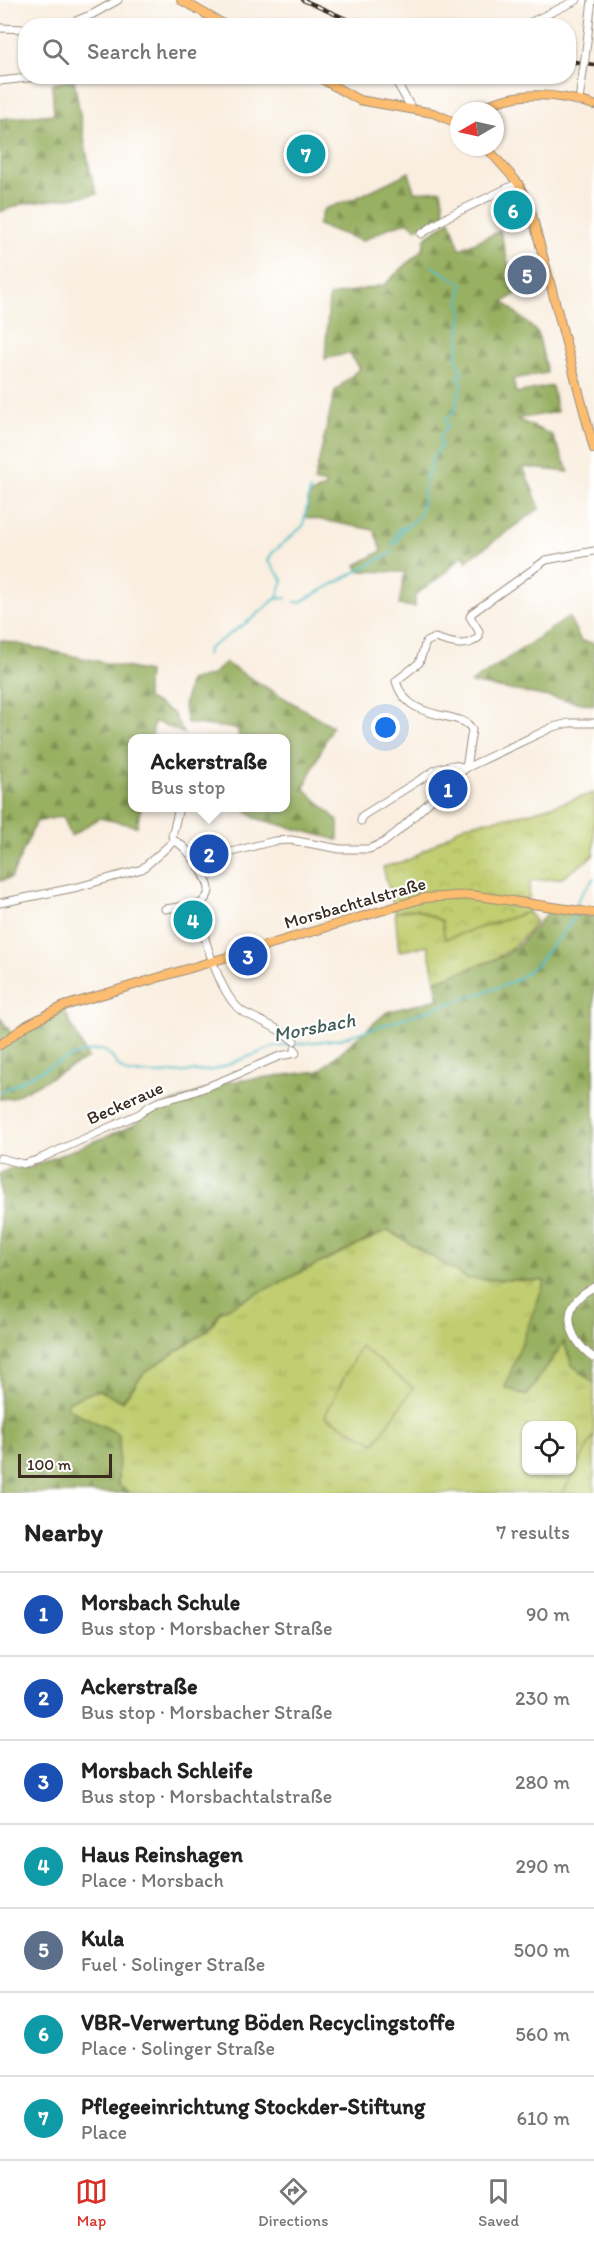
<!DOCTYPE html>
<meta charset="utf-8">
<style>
body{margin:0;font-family:Itim,sans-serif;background:#f2f2f2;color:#222}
.controls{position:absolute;right:18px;bottom:18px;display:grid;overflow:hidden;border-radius:12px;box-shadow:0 2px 4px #0004}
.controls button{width:54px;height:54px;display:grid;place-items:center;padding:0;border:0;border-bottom:2px solid #e0e0e0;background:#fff;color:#222;font:30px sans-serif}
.compass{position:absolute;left:450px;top:102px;width:54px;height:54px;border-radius:50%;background:#fff;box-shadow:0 2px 4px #0004;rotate:261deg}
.scale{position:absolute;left:18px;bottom:15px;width:94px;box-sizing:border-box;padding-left:6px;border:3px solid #3b2a1e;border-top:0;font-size:16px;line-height:21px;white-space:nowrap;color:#3b2a1e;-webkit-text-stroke:4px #fff;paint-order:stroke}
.you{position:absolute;left:386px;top:728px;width:21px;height:21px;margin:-15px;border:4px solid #fff;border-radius:50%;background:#1a73e8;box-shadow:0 0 0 9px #1a73e833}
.badge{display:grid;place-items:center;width:39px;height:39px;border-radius:50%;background:#d93025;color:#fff;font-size:20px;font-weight:700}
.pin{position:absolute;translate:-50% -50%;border:3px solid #fff;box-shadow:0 2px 6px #0006}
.popup{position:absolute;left:128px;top:734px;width:162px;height:78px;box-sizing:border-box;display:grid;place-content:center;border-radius:12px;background:#fff;filter:drop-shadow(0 2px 4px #0005);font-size:20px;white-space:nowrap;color:#767676}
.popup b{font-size:22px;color:#222}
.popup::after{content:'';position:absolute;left:50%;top:100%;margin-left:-12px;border:12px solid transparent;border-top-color:#fff}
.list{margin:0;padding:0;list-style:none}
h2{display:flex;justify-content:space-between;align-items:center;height:78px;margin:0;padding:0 24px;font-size:26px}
h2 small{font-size:20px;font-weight:400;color:#767676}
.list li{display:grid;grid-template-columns:39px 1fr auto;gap:18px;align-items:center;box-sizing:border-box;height:84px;padding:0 24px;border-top:2px solid #e0e0e0}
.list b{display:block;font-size:22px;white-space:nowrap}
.list p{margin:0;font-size:20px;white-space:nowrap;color:#767676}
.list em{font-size:20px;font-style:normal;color:#767676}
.icon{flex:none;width:33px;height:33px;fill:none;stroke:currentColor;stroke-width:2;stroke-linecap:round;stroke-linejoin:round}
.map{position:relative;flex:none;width:594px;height:1493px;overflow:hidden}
.search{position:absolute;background:#fff;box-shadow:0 2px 4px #0004;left:18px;right:18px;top:18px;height:66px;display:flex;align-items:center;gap:15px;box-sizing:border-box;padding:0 21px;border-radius:24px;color:#767676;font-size:22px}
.sheet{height:666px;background:#fff}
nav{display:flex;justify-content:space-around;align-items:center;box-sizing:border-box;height:84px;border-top:2px solid #e0e0e0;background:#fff;font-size:16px;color:#767676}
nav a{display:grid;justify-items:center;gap:3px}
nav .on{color:#d93025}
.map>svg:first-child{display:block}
</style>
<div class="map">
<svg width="594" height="1493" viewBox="0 0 594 1493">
<defs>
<pattern id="grass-tufts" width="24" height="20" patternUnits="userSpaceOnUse" patternTransform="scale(1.5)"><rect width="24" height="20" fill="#c0cd6f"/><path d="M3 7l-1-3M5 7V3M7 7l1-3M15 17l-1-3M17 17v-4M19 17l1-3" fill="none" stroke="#a6b060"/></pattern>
<pattern id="forest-firs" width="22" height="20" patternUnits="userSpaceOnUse" patternTransform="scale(1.5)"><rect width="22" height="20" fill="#98b062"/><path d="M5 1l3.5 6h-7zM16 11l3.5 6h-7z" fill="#7d8f50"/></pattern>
<pattern id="park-crowns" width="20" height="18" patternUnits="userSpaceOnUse" patternTransform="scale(1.5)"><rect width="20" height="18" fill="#c0cd6f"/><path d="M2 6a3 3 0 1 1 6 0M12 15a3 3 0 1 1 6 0" fill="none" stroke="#a6b060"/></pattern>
</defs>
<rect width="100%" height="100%" fill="#fff"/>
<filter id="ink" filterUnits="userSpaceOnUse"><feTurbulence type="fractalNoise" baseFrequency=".0167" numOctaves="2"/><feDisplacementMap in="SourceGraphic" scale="12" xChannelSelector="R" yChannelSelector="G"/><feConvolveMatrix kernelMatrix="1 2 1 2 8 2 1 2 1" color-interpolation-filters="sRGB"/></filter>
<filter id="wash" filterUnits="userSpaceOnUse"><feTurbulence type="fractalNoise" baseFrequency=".008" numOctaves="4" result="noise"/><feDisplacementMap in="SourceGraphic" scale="24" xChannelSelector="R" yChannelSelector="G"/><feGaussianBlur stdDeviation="1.35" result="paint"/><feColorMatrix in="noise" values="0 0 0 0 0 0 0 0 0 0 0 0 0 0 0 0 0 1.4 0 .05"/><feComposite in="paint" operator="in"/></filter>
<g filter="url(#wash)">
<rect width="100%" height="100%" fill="#f9eedf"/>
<!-- grass -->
<g fill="url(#grass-tufts)" stroke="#7e7c46" stroke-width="1.5" fill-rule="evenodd">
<path d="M416,909L442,921L445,939L528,912L536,922C506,962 481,965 435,981L428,946L399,951L395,912Z"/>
<path d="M388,1230L468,1279L546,1281L527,1396L564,1342L572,1365L594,1383V1435L563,1493H130L118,1484L119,1434L66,1408L69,1401L98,1390L123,1401L144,1373L207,1331L221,1311ZM526,1426H572V1470H526Z"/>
</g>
<!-- forest -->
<g fill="url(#forest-firs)" stroke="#6a6d40" stroke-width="1.5">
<path d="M74,80L90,172L97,194L22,204L0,212V119L54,114L52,84Z"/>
<path d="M409,172L414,192L441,190L445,213L416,229L409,222L390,227L362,241L318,225L324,209L356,198Z"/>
<path d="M450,220L460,249L500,231L516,294L504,302L538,333L547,373L513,379L516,393L552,386L557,412L517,419L552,435L569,472L523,467L540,508L466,561L464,554L439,578L415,595V607L399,605L405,572L359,571L356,565L382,551L374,530L305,517L310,495L325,487V483L314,482L335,391L360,368L349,353L325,359L329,296L384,285L423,249L425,238Z"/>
<path d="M569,617L581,641L594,643V705L471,683Z"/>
<path d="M0,640L148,672L146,698L173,713L183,733L154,721L152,738H132V808H141L137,826L99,818L71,836L63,816L36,822L11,878L0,881Z"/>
<path d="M225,663L332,726L304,788L338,821V840L255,818L244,808H286V738H239L238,729L187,723L184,707L189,681L212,675Z"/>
<path d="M550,910L594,917V1383L572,1365L564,1342L526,1396L505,1387L545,1281L468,1279L388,1230L221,1311L207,1331L144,1373L122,1401L98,1390L69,1401L67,1408L119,1434L118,1484L130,1493H0V1174L10,1168L31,1167L132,1126L155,1109L227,1082L319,1071L387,1012L439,999L435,981L504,956L520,944Z"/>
<path d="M64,1010L88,1058L12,1098L0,1099V1018L15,1038L29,1027Z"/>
</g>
<!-- park -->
<path fill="url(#park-crowns)" stroke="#7e7c46" stroke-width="1.5" d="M594,793V855L562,878L530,881L528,912L445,939L442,921L416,909L395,912L383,867L409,860L465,825L529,813Z"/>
<!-- garden -->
<g fill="#c0cd6f" stroke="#7e7c46" stroke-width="1.5">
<path d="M360,1346L413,1388L375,1443L325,1416Z"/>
<path d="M594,1435V1493H563Z"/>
</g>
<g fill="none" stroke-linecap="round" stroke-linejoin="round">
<!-- stream -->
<g stroke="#4fbdc5" stroke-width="2">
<path d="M396,544L404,528"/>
<path d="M392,545L398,529L406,527L420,515L425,483L434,455L441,446L440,436L447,427L446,419L454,412L462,383L458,377L462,373L456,357C463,340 456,330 463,311L460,305L462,284L432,266"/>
<path d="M277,598L283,580L268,561L272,553L303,526L310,490"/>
<path d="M295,602H300L393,552"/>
<path d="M207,656L208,649L253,618L275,599L286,598"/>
<path d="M577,907L578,899L594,878"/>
<path d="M0,1093C17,1083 87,1043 104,1051C115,1056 116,1069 128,1073L159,1074L214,1070L274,1047L340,1039L500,987L518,979L537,964L573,920L575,912"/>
</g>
</g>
</g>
<g filter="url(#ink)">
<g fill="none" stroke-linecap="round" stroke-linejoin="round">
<defs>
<g id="minor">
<path d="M359,22L373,26"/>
<path d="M63,26L93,14L118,0"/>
<path d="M523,26L577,0"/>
<path d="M0,28L26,29"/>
<path d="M585,58L592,0"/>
<path d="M393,76L412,109"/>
<path d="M0,81L45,76"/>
<path d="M579,100L583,72"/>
<path d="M421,234L449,216L518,183"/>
<path d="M361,821L362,816L437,769L453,765L466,768L472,730C464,709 408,725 396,681L419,663L426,642L435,638C450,643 467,649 479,637V631L470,617L472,613L546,560L594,551"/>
<path d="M174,841C185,843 210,879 209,891C208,898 202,902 197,907L198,912C204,937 221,1001 245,1013C261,1021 281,1029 294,1041"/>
<path d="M174,841L172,836L179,808"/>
<path d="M197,863L204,859L274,841L291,840L340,849H369L383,843L397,832L466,768L553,727L569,723H594"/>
<path d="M0,903L78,887L142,869L174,841"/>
<path d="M165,909L200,904"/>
<path d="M0,1158L23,1164L37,1160L141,1113C154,1100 167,1100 184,1095C216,1085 248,1069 280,1056L296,1053L295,1049"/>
<path d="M594,1287C557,1305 567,1338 594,1358"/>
</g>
<g id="major">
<path d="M181,0L227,26"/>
<path d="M316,76L359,100L433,113L459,124"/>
<path d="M475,111C515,90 553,92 594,105"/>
<path d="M486,147L518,183L530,207L594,449"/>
<path d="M0,1045L27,1025L64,1006L424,898L471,895L594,913"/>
</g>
</defs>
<!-- minor casing -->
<use href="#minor" stroke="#9a8c7e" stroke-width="9"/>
<!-- major casing -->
<use href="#major" stroke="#9a8c7e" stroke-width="10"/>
<!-- minor -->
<use href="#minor" stroke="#fff" stroke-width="7"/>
<!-- major -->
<use href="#major" stroke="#fcbd6f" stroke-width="8"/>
<defs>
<g id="rail">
<path d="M303,0L362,26"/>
<path d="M568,61L594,65"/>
</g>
</defs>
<!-- rail casing -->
<use href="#rail" stroke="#3b2a1e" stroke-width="4.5"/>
<!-- rail -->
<use href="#rail" stroke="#fff" stroke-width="2" stroke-dasharray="7" stroke-linecap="butt"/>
<defs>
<path id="minor-bridge" d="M583,72L585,58"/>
</defs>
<!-- minor-bridge casing -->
<use href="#minor-bridge" stroke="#9a8c7e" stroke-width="9" stroke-linecap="butt"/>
<!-- minor-bridge -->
<use href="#minor-bridge" stroke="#fff" stroke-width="7"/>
</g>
</g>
<g text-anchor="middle" stroke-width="4.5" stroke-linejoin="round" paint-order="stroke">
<!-- street labels -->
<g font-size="18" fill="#3b2a1e" stroke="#fff">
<text transform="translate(355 903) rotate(-16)" y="6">Morsbachtalstraße</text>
<text transform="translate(125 1103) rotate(-24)" y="6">Beckeraue</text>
</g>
<!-- water labels -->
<g font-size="20" font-style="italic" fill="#425d58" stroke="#fff">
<text transform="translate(314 1027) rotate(-11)" y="7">Morsbach</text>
</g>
</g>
</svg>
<div class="controls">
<button><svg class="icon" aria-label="locate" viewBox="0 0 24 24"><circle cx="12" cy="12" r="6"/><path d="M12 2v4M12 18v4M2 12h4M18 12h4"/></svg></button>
</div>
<svg class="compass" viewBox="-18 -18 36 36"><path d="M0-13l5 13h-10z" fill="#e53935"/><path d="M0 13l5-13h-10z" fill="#767676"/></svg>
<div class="scale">100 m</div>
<div class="you"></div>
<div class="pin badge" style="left:448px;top:789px;background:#1a4fb4">1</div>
<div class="pin badge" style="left:209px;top:854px;background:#1a4fb4">2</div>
<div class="popup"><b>Ackerstraße</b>Bus stop</div>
<div class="pin badge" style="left:248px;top:956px;background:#1a4fb4">3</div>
<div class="pin badge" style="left:193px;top:920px;background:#0f9aa8">4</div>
<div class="pin badge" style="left:527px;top:275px;background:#5c6f8a">5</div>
<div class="pin badge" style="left:513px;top:210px;background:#0f9aa8">6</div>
<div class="pin badge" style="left:306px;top:154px;background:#0f9aa8">7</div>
<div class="search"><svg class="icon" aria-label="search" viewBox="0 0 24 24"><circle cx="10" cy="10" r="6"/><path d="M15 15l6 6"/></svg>Search here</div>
</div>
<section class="sheet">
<h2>Nearby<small>7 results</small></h2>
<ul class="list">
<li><span class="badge" style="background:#1a4fb4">1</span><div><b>Morsbach Schule</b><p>Bus stop · Morsbacher Straße</p></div><em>90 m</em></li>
<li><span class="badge" style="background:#1a4fb4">2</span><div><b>Ackerstraße</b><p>Bus stop · Morsbacher Straße</p></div><em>230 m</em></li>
<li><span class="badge" style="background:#1a4fb4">3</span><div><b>Morsbach Schleife</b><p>Bus stop · Morsbachtalstraße</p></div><em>280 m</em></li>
<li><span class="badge" style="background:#0f9aa8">4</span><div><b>Haus Reinshagen</b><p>Place · Morsbach</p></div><em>290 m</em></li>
<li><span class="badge" style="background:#5c6f8a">5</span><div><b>Kula</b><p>Fuel · Solinger Straße</p></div><em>500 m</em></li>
<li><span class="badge" style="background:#0f9aa8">6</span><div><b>VBR-Verwertung Böden Recyclingstoffe</b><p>Place · Solinger Straße</p></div><em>560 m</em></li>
<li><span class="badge" style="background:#0f9aa8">7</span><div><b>Pflegeeinrichtung Stockder-Stiftung</b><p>Place</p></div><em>610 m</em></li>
</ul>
</section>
<nav>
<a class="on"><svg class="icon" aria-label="map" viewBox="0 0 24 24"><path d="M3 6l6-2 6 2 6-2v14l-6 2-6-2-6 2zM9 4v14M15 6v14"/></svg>Map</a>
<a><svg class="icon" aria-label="directions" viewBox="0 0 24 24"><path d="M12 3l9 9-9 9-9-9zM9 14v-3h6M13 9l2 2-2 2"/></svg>Directions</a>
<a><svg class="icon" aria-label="saved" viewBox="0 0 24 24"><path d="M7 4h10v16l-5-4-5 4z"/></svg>Saved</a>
</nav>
